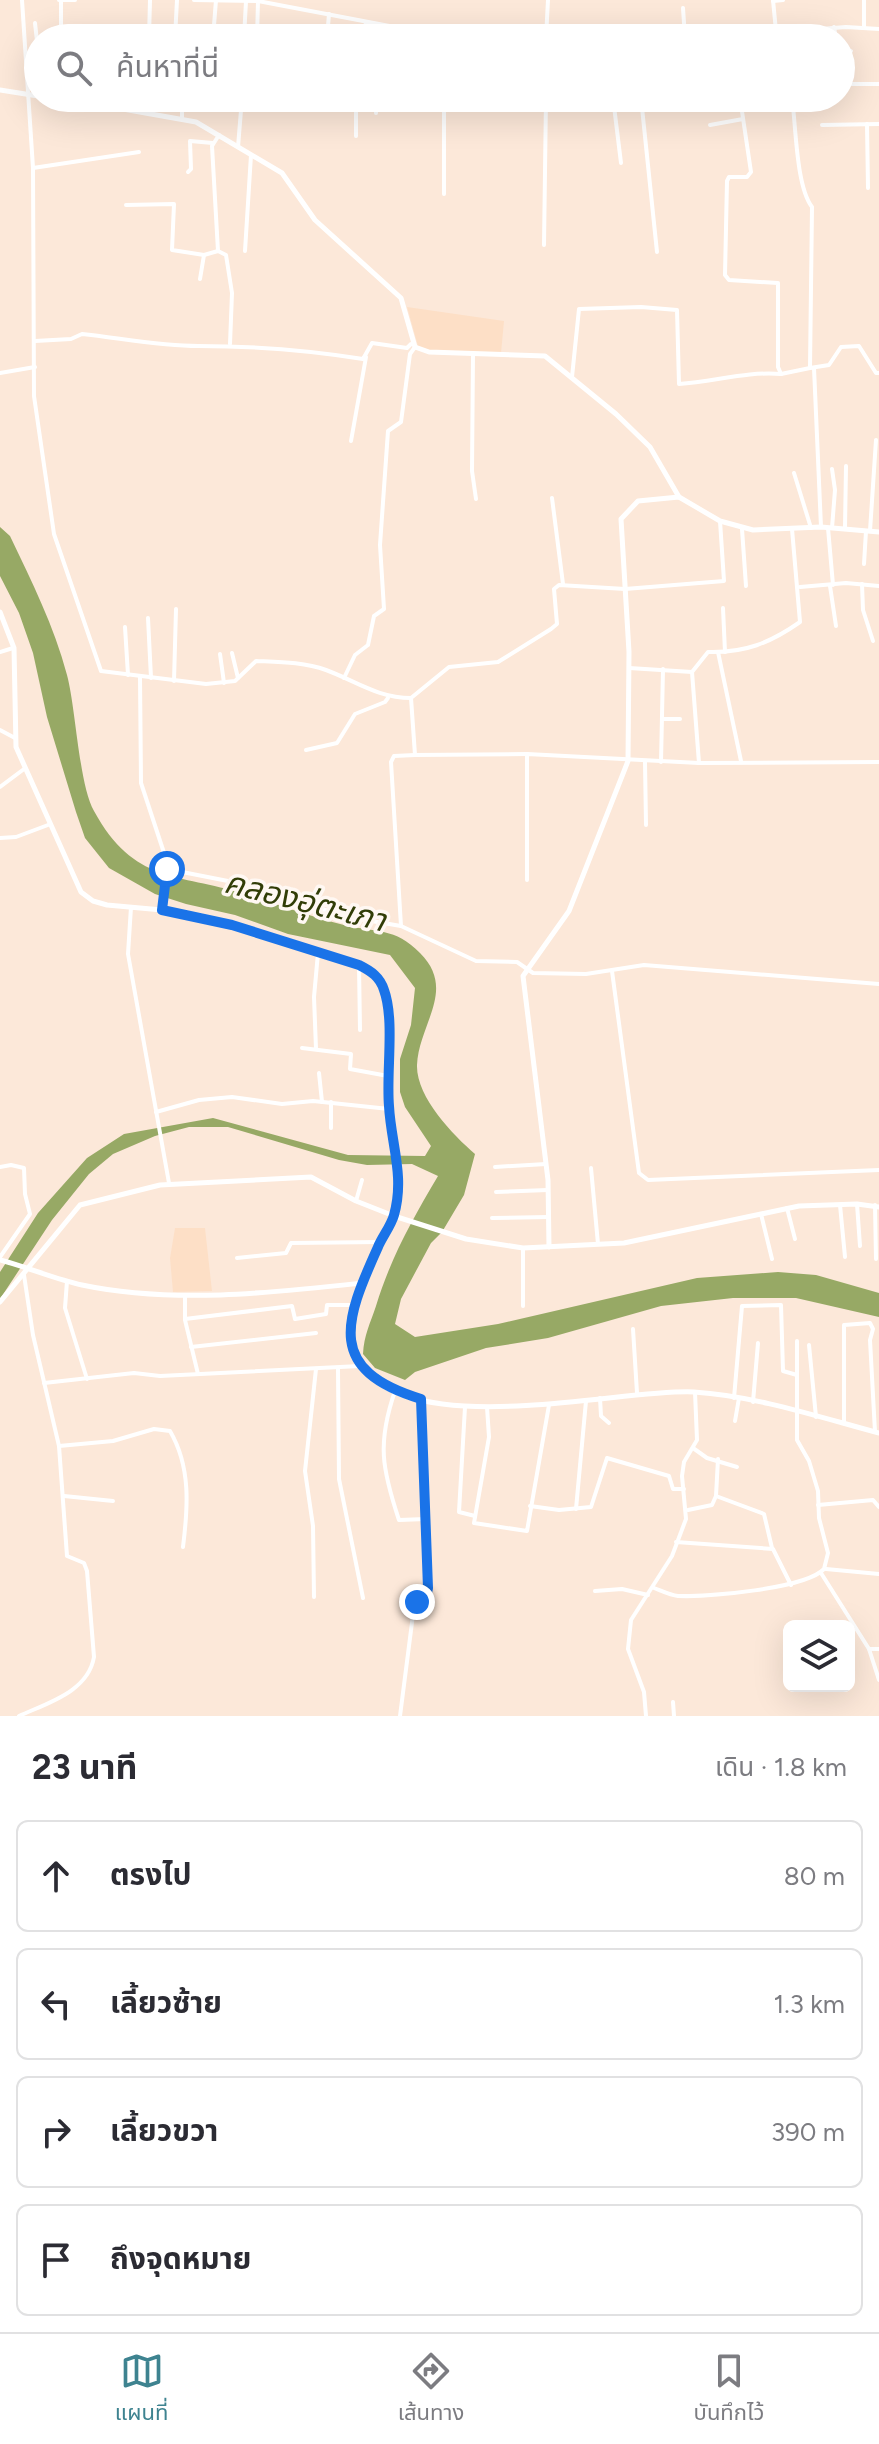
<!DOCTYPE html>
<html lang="th">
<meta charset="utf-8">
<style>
body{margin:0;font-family:Figtree,"Noto Sans Thai",sans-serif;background:#f2f2f3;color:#2b2b33}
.controls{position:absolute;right:24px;bottom:24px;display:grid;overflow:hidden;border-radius:12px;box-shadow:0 8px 32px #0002}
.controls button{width:72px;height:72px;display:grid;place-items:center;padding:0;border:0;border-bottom:2px solid #e1e1e2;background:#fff;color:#2b2b33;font:40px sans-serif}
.stop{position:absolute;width:24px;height:24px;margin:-18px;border:6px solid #1a73e8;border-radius:50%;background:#fff}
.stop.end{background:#1a73e8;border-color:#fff;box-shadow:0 2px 8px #0008}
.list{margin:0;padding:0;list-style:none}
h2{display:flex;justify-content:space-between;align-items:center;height:104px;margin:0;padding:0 32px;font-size:34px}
h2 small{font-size:26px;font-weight:400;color:#7c7c81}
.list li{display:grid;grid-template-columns:52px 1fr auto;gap:24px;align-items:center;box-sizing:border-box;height:112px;margin:0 16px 16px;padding:0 16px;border:2px solid #e1e1e2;border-radius:12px}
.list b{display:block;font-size:30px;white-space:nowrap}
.list em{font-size:26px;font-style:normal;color:#7c7c81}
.icon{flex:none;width:44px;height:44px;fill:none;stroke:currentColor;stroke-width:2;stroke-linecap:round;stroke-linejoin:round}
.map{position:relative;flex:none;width:879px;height:1716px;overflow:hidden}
.search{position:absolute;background:#fff;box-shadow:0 8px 32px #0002;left:24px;right:24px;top:24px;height:88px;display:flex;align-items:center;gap:20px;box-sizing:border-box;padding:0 28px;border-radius:44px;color:#7c7c81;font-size:30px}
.sheet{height:616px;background:#fff}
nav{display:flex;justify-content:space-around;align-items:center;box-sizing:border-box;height:112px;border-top:2px solid #e1e1e2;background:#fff;font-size:22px;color:#7c7c81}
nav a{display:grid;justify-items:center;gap:4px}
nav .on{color:#3e8390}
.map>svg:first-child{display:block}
</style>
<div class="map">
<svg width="879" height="1716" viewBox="0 0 879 1716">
<rect width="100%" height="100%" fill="#fce8d9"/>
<!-- built -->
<g fill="#fddfc6">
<path d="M407,307L504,321L501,353L433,352L418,346Z"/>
<path d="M175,1228H205L212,1291L173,1292L170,1258Z"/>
</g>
<!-- water -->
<path fill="#97a965" d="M0,527L10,536C32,582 54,626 67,675C76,709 79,785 94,811C134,884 177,873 245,894C278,904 310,917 344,925C376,933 395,927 420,953C457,990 419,1023 417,1065C416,1097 453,1135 475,1154L464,1195L442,1232L431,1243L401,1299L395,1324L415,1337L498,1324L697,1278L778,1272L816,1275L879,1293V1317L796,1298H733L661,1306L548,1338L486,1348L415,1372L405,1380L375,1368L363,1354C364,1335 370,1324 376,1306C391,1257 412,1220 438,1176L412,1164L367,1165L339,1160L228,1127H189L155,1136L113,1154L89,1174L52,1220L0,1299V1272L38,1213L87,1158L124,1134L213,1118L348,1155L425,1156L431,1146L405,1107L400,1092V1059L411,1025L415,988L390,955L288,934L235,915L186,904L155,894L109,868L85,838L76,812L47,717L33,653L19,613L0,576Z"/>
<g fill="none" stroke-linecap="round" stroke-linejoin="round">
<!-- minor -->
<g stroke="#fff" stroke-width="4">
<path d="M22,0L33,168L34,396L54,534L101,671L206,684L235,681L256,661C279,662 304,662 326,670C356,681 378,698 411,698L449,667L498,662L551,629L557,624L554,589L559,585L625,589L724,581L720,521"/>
<path d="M59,0H75"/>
<path d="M194,0L258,1L400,28L581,38"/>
<path d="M773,0L776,31"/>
<path d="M773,1L783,0"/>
<path d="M683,8L685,38"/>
<path d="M35,23L38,50"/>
<path d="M834,27L836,38"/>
<path d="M864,28V0"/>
<path d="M61,38V0"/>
<path d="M149,38L150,0"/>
<path d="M175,38L177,0"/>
<path d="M213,38L216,0"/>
<path d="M244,38L246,1"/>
<path d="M257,38L258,1"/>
<path d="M327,38L329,14"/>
<path d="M364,38L366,22"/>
<path d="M385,38L387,26"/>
<path d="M546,38L548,0"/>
<path d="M705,38L846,27L879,29"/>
<path d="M841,47L851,51"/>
<path d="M841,84H879"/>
<path d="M149,98L150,114"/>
<path d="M182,98V118"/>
<path d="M356,98V136"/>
<path d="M444,98V194"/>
<path d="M613,98L621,163"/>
<path d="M641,98L657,252"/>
<path d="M740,98L751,172L747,177H729L727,181L725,275L729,280L778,283V367L781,374L810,368"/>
<path d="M792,98C796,126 796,186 812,207L810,368L829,365L841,347L859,346L876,373H879"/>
<path d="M376,113V98"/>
<path d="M867,124L868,188"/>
<path d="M710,125L743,119"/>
<path d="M822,125L879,124"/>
<path d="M219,135L212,146L218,251L226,255L232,293L230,344"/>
<path d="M238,147L242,98"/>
<path d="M33,168L139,152"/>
<path d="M188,172L191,169L190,141L213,143"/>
<path d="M126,205L174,204L172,250L204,255"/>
<path d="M544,245L546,98"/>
<path d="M245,251L251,155"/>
<path d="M200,279L204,255L218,251"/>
<path d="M35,341L71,339L82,334C120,338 160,346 198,346C254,346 307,350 363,359L372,343L407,348L411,344"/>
<path d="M473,354L472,471L476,499"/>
<path d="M814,368L821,527"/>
<path d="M0,373L35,367"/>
<path d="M572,377L579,309L641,307L677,310L679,384C714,382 746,371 781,374"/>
<path d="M351,441L366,357"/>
<path d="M832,469L835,490L832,528"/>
<path d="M794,473L811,528"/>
<path d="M552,498L563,584"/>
<path d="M828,528L833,585"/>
<path d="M845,528L846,466"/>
<path d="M742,529L746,586"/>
<path d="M870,531L876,440"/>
<path d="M864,564L866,531"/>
<path d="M862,584L863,610L873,641"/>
<path d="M830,586L836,626"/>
<path d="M800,587L846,583L879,586"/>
<path d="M723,608L725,652"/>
<path d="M148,618L151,678"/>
<path d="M125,627L128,675"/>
<path d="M0,652L13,648"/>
<path d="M718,652L741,761"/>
<path d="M232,653L238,678"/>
<path d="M220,654L224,683"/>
<path d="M629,668L692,672L708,652C745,653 770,643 800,622L792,529"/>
<path d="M692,672L699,763"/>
<path d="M140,677L141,783L168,865L162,909"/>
<path d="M344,678L355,655L368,645L374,616L384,609L380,545L388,431L401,422L410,354L415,347"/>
<path d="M174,681L176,609"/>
<path d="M411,698L415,755L527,754"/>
<path d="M663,719H680"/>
<path d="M0,730L15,738"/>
<path d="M306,750L337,743L355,714L385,702L388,698"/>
<path d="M645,762L646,825"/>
<path d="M661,762L663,669"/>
<path d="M0,787L24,769"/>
<path d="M0,838L16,837L48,825"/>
<path d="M167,869L238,883L348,917L401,926L476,961L517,962L533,973L586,974L644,965L879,984"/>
<path d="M527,880V754L699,763L879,762"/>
<path d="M131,907L128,954L169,1183"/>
<path d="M401,926L391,762L394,756L415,755"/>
<path d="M359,965L360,1030"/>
<path d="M612,971L639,1173L648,1180L879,1170"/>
<path d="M302,1048L351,1054L350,1069L388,1076"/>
<path d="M316,1049L314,997L318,953"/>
<path d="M319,1073L322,1102"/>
<path d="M156,1112L199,1100L232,1097L282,1104L313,1101L389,1109"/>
<path d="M331,1128V1102"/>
<path d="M0,1167L11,1165L24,1168L25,1194L30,1214L0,1257"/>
<path d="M495,1167L546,1164"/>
<path d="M591,1168L598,1244"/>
<path d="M496,1192L548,1190"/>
<path d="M356,1201L362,1180"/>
<path d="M857,1204L860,1246"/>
<path d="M840,1205L845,1257"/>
<path d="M875,1205L876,1259"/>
<path d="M787,1208L795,1239"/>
<path d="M761,1214L772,1259"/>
<path d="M492,1218L549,1217"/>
<path d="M237,1258L286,1253L291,1243L380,1242"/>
<path d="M67,1281L65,1308L87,1379"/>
<path d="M185,1295V1320L198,1374"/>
<path d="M523,1306V1248"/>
<path d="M185,1319L292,1306L295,1319L326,1314L327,1305H353"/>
<path d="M633,1329L637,1393"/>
<path d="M809,1345L816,1417"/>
<path d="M191,1347L316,1333"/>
<path d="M338,1369L339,1479L363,1598"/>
<path d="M44,1383L134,1373L160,1376L360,1366"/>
<path d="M395,1391C377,1443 382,1469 399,1520L426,1519"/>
<path d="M600,1398L601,1416L609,1423"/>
<path d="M734,1398L742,1306L781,1305L783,1371L797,1375"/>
<path d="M753,1402L758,1343"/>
<path d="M465,1407L459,1512L475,1516"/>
<path d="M487,1407L489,1437L474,1523L527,1531L549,1405"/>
<path d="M735,1421L739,1398"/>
<path d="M844,1423V1325L870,1323L873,1329L870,1340L875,1432"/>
<path d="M59,1446L113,1441L154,1429L170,1431C191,1467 188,1507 183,1547"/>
<path d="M693,1448L707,1458L737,1467"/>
<path d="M64,1496L113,1501"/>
<path d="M716,1496L764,1514L772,1548"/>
<path d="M818,1505L873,1500L879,1507"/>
<path d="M530,1506L559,1510L591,1507L607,1458L669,1476L673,1489H684"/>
<path d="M576,1509L586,1401"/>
<path d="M688,1510L712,1505L716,1496L718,1459"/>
<path d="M676,1542L773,1549L791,1585"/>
<path d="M826,1569L879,1574"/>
<path d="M821,1573L869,1649L879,1680"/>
<path d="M654,1588C662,1591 670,1595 678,1596C707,1597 805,1589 824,1569L828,1553L819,1518L818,1491L809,1461L797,1440V1341"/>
<path d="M595,1591L622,1589L648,1595"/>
<path d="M314,1597L313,1526L305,1471L316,1369"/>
<path d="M869,1649H879"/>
<path d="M673,1702L674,1716"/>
<path d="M19,1716C47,1703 88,1692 94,1657L87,1571L84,1563L67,1556L59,1446L33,1335L24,1275"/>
<path d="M400,1716L414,1607L426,1598L428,1588L421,1399"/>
<path d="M646,1716L644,1692L628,1649L631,1620L672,1556L686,1519L682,1476L684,1462L697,1440L695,1392"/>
</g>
<!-- tertiary -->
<g stroke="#fff" stroke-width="5">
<path d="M0,90L38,96"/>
<path d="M61,98L196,122L282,173L315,220L401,298L415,347L429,352L545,356L616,414L650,447L679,497"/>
<path d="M0,612L14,648L16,747L81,892L93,901L107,905L162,910L232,925L359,965L373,973L386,992L387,1008L389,1109L399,1165L394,1216L356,1201L311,1177L160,1185L80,1205L0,1302"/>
<path d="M879,1207L857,1204L799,1206L624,1243L523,1248L466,1239L394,1216C379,1245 348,1296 350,1329C356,1457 617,1387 694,1392C756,1396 819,1417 879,1433"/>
<path d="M549,1247L548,1180L523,976L569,911L628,761L629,652L621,519L638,501L679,497L720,521L753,530L821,527L879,532"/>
<path d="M0,1260C27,1267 54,1279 82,1285C172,1304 271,1293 362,1283"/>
</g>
</g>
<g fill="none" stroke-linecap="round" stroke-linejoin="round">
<!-- route -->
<path stroke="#1a73e8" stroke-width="10" d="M167,869L162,910L232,925L359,965C371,971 380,977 384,990C395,1020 386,1073 389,1106C391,1144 405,1176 394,1215C391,1226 382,1237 378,1247C344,1322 326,1370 421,1399L428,1588L426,1598L417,1602"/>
</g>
<g text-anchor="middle" stroke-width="7" stroke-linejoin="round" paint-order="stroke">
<!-- water labels -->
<g font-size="32" font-style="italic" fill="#313d07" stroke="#fff8f3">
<text transform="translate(305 901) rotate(14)" y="11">คลองอุ่ตะเภา</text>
</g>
</g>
</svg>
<div class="controls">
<button><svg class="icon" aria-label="layers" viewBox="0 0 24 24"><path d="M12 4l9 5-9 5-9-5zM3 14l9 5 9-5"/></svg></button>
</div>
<div class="stop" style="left:167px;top:869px"></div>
<div class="stop end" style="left:417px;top:1602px"></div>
<div class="search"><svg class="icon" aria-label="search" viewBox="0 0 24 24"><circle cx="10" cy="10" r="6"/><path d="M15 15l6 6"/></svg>ค้นหาที่นี่</div>
</div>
<section class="sheet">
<h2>23 นาที<small>เดิน · 1.8 km</small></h2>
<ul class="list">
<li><svg class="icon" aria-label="ahead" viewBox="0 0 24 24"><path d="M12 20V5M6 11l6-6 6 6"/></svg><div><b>ตรงไป</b></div><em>80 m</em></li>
<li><svg class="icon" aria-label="left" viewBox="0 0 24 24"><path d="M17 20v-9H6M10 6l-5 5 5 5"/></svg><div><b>เลี้ยวซ้าย</b></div><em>1.3 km</em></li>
<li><svg class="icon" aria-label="right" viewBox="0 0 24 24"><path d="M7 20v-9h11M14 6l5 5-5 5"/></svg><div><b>เลี้ยวขวา</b></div><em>390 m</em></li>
<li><svg class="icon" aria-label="arrive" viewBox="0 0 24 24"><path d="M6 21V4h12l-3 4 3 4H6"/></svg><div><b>ถึงจุดหมาย</b></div></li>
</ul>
</section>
<nav>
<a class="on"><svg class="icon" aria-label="map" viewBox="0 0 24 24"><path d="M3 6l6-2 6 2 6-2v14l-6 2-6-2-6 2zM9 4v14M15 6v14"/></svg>แผนที่</a>
<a><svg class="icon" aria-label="directions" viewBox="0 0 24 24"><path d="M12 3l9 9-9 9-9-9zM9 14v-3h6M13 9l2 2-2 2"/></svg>เส้นทาง</a>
<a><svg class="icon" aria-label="saved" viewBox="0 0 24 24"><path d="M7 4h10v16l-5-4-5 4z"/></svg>บันทึกไว้</a>
</nav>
